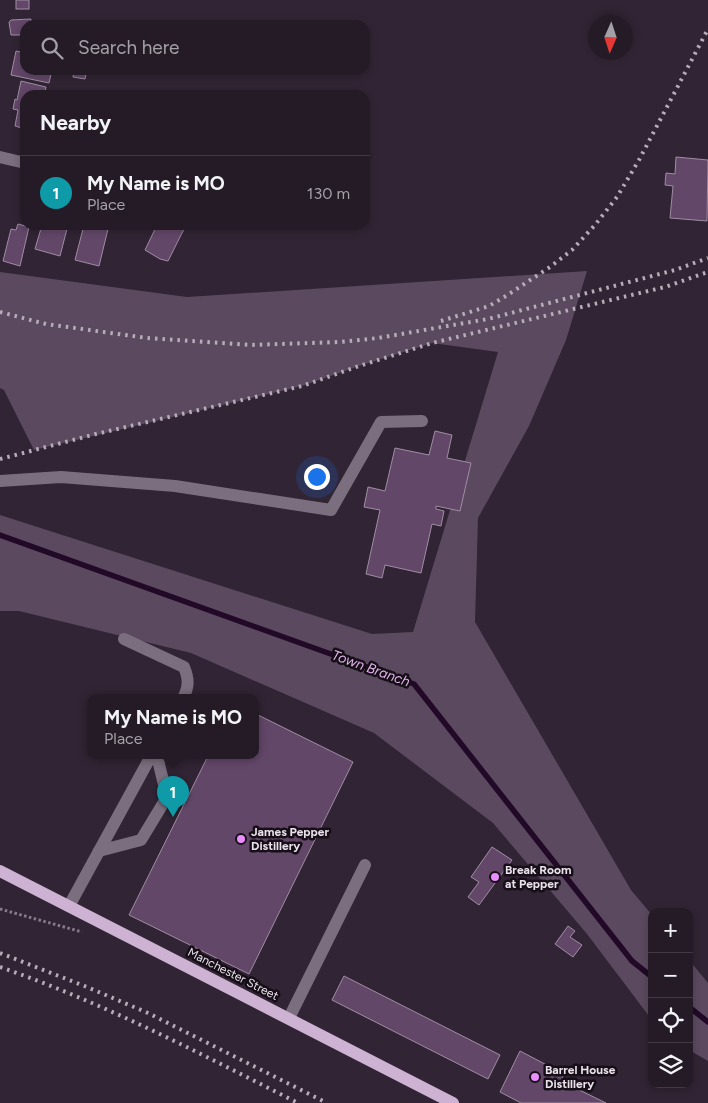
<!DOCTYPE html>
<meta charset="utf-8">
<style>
body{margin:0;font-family:Figtree,sans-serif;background:#2d242f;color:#f1f3f6}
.controls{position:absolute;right:15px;bottom:15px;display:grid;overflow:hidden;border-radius:10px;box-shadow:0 2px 8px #0003}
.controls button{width:45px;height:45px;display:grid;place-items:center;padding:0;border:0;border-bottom:1px solid #423944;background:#251b27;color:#f1f3f6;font:25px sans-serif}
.compass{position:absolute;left:588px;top:15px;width:45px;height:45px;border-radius:50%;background:#251b27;box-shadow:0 2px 8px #0003;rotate:183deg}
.you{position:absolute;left:316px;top:476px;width:18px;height:18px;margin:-12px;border:4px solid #fff;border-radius:50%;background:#1a73e8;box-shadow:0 0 0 8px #1a73e833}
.badge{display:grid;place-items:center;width:32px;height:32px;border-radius:50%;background:#0f766e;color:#fff;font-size:16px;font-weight:700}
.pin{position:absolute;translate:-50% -41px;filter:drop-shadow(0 1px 2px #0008)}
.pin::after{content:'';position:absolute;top:26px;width:18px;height:15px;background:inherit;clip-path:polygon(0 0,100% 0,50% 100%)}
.popup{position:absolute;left:87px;top:694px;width:172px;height:65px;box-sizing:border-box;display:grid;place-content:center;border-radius:10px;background:#251b27;filter:drop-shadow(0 1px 4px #0005);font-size:16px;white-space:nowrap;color:#a3a1a7}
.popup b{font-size:19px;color:#f1f3f6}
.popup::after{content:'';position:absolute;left:50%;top:100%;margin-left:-10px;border:10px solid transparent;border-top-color:#251b27}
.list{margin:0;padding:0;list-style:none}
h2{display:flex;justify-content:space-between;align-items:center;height:65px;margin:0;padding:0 20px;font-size:21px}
h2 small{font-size:16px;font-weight:400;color:#a3a1a7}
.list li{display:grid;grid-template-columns:32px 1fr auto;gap:15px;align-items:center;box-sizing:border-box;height:75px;padding:0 20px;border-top:1px solid #423944}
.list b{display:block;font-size:19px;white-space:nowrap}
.list p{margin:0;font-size:16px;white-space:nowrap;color:#a3a1a7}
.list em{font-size:16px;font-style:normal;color:#a3a1a7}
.icon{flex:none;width:28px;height:28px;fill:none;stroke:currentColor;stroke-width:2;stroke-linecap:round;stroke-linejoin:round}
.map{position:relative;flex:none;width:708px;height:1103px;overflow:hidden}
.search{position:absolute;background:#251b27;box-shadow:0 2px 8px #0003;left:20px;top:20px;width:350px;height:55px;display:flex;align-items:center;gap:12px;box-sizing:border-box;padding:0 18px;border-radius:15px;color:#a3a1a7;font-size:19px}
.panel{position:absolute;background:#251b27;box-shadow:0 2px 8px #0003;left:20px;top:90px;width:350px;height:140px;border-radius:15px}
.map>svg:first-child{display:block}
</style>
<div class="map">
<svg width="708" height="1103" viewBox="0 0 708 1103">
<rect width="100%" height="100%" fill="#312434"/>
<!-- green -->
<g fill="#5b4a5f">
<path d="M587,271L566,340L529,426L478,518L475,622L631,890L652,915V1020L587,934L493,823L374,733L191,653L19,611H0V515L372,634L413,632L498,352L432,343L359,366L302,386L34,450L4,390L0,388V272L187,297Z"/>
<path d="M689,960L708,983V1061L689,1050Z"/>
</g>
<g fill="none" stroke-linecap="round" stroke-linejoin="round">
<!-- stream -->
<g stroke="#210927" stroke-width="5.5">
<path d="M0,535L414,684L632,961L652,977"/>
<path d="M689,1007L708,1022"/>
</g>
</g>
<!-- building -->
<g fill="#634769" stroke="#9f8ea3">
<rect x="16" y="0" width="13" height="9"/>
<path d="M31,19V25H25V35H11L9,22L11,20Z"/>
<path d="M16,51L25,53V70H52L49,83L11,75Z"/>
<path d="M74,70H87L85,79L73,77Z"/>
<path d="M21,81L46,87L44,95H25V129L15,126L18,110L13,109L15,99L17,100Z"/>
<path d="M676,157L708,160L707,221L670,218L673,186L665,185L666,173L675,174Z"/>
<path d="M18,224L29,227L20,266L3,261L11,229L16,230Z"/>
<path d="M42,225H68L60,256L35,249Z"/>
<path d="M84,225H109L99,266L75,260Z"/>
<path d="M157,225H175L184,229L168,261L160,259L145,250Z"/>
<path d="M435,431L452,435L447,458L471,463L460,511L436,506V509L444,511L441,526L432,524L421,573L385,565L382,578L366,574L380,510L364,507L368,487L385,491L395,448L429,455Z"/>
<path d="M256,714L353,762L249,974L129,915L208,756H256Z"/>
<path d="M492,847L512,860L479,905L468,897L479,882L471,877Z"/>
<path d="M568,926L575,931L570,937L582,945L573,957L555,944Z"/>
<path d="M344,976L500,1055L488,1079L332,1000Z"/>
<path d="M520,1051L564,1074L561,1081L606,1103H521L500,1092Z"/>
</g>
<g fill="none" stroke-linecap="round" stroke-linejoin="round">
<!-- path -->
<path stroke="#877c8a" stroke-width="3" stroke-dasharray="2.5 2.5" stroke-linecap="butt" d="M0,909L82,932"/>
<!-- minor -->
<g stroke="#7b6e7e" stroke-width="12">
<path d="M0,157L25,163"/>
<path d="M0,481L61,477L175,486L331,510L381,422L422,421"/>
<path d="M124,639L184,667C189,679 189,687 183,698"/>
<path d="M99,851L141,840L167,797L157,756"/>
<path d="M69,906L151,756"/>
<path d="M289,1018L365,865"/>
</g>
<!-- major -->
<path stroke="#cdb2d3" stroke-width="12" d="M0,871L453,1103"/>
<!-- rail -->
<g stroke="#b7adb9" stroke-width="4" stroke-dasharray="2.5 5" stroke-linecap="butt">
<path d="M0,312L46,324L147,338L251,345L340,342L378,338L488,319L675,270L708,258"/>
<path d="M441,321L489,306L506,296L550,267L572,250L595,225L617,197L639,160L708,29"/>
<path d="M0,459L96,434L302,386L359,366L432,343L665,287L708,272"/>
<path d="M0,953L87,987L148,1013L327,1103"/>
<path d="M0,967C104,1003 201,1054 298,1103"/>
</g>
</g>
<!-- markers -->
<g fill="#ea8dfd" stroke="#160f17" stroke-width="2">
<circle cx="241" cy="839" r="5"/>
<circle cx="495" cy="877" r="5"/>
<circle cx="535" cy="1077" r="5"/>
</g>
<g text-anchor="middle" stroke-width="5" stroke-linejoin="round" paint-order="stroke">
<!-- poi labels -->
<g font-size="12" font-weight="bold" fill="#eae1ec" stroke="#160f17" text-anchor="start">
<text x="251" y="836">James Pepper<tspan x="251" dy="14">Distillery</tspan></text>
<text x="505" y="874">Break Room<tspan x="505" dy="14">at Pepper</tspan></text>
<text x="545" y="1074">Barrel House<tspan x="545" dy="14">Distillery</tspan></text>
</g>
<!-- street labels -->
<g font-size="12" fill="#eae1ec" stroke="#160f17">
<text transform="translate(233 974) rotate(27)" y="4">Manchester Street</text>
</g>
<!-- water labels -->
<g font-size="14" font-style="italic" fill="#e3b3ed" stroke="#160f17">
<text transform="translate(371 668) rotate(20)" y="5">Town Branch</text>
</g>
</g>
</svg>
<div class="controls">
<button>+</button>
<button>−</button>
<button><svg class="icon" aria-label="locate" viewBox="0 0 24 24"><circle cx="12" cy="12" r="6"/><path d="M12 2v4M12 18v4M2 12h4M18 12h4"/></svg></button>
<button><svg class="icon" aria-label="layers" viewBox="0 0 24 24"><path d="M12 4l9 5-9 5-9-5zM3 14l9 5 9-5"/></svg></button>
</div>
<svg class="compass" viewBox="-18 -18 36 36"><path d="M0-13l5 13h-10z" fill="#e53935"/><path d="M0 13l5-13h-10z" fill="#a3a1a7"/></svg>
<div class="you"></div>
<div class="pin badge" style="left:173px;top:817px;background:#0f9aa8">1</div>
<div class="popup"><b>My Name is MO</b>Place</div>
<div class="search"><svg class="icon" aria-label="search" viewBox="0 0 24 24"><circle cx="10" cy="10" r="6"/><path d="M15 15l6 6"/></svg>Search here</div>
<section class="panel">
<h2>Nearby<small></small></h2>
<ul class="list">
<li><span class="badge" style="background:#0f9aa8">1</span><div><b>My Name is MO</b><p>Place</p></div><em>130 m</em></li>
</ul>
</section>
</div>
